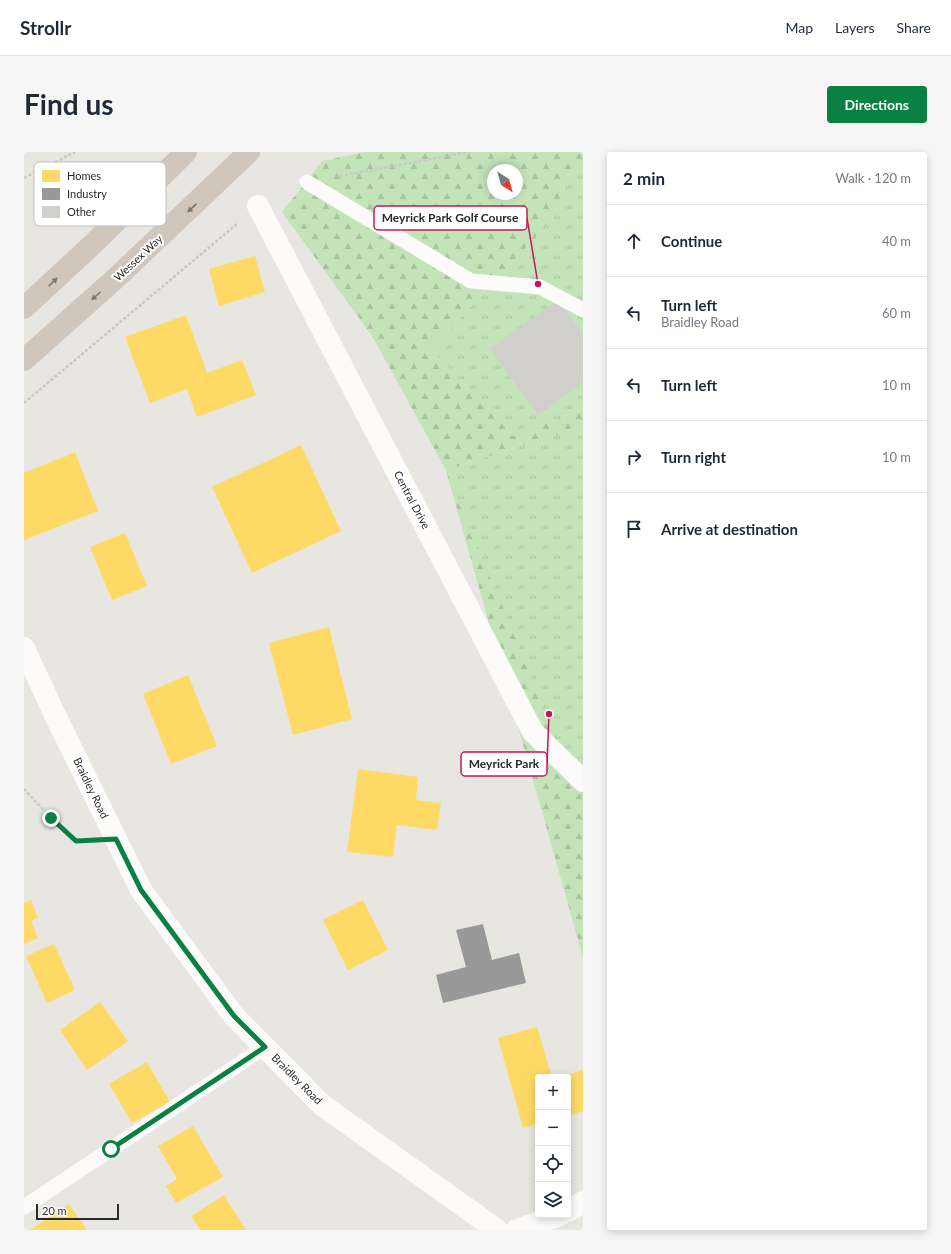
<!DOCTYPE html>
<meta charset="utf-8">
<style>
body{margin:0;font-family:Lato,sans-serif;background:#f6f6f7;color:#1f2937}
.controls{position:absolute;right:12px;bottom:12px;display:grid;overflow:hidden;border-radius:4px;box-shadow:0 2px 10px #0003}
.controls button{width:36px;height:36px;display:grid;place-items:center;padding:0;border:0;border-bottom:1px solid #e0e1e3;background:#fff;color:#1f2937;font:20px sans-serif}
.compass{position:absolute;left:463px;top:12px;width:36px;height:36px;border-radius:50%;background:#fff;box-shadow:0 2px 10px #0003;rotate:143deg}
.scale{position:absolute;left:12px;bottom:10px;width:83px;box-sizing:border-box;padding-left:4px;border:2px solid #2a2a2a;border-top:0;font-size:11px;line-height:14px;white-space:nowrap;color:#2a2a2a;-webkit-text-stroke:3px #fff;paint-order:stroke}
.stop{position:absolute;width:12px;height:12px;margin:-9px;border:3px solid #0b8043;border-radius:50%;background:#fff}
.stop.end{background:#0b8043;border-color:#fff;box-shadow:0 1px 4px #0008}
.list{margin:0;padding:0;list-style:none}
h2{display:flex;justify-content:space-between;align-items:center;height:52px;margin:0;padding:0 16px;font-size:17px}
h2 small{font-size:13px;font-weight:400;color:#747a83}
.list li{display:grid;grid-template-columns:26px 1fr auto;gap:12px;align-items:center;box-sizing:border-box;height:72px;padding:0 16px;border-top:1px solid #e0e1e3}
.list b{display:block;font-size:15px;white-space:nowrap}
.list p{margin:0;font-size:13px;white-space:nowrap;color:#747a83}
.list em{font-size:13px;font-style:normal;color:#747a83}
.icon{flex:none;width:22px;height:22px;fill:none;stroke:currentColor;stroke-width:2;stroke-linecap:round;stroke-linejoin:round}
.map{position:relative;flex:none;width:559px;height:1078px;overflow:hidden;border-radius:4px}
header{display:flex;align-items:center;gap:24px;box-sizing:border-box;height:56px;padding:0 20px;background:#fff;border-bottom:1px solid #e0e1e3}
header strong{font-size:19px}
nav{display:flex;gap:22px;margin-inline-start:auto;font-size:14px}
.intro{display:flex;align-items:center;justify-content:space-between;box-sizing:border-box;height:96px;padding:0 24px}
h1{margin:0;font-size:28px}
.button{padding:10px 18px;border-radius:4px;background:#0b8043;color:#fff;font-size:14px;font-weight:700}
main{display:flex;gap:24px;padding:0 24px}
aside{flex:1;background:#fff;border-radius:4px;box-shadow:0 2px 10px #0003}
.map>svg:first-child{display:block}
</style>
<header>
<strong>Strollr</strong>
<nav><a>Map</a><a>Layers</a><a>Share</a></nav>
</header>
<div class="intro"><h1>Find us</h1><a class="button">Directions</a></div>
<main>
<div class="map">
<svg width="559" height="1078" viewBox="0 0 559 1078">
<defs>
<pattern id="grass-tufts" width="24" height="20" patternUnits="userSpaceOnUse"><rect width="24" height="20" fill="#c3e4b9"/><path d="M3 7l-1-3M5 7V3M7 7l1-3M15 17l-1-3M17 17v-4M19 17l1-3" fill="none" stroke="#a8c49f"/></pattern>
<pattern id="forest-firs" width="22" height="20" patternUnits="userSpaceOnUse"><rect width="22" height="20" fill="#c3e4b9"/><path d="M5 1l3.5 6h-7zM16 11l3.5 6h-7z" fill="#a8c49f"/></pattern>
</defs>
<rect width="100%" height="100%" fill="#e8e6e0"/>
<!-- grass -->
<g fill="url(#grass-tufts)">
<path d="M559,19V257L489,284L407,197L529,66L544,23Z"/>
<path d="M559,274V805L422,318Z"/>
</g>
<!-- forest -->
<path fill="url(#forest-firs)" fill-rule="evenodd" d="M341,0H559V19L544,23L529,66L407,197L489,284L559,257V274L422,318L559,651V805L422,318L348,184L258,60L298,9ZM469,18H493V42H469Z"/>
<!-- homes -->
<g fill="#ffd966">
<path d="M231,104L241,140L195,154L185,117Z"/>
<path d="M162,163L183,221L218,208L232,243L173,265L163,237L126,251L101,185Z"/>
<path d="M277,293L317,379L228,421L188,335Z"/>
<path d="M51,300L74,359L0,388V321Z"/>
<path d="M101,381L123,434L88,448L66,395Z"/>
<path d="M305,475L328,567L269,583L245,491Z"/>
<path d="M164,523L193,594L147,612L119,542Z"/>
<path d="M334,617L394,625L392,648L417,651L413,678L373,673L369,705L323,700Z"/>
<path d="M7,748L14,766L7,769L14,786L0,792V751Z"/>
<path d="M339,748L364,798L324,818L299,768Z"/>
<path d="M30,792L51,838L23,851L2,804Z"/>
<path d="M76,850L104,889L63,918L36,878Z"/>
<path d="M513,875L528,925H514V972L499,976L474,886Z"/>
<path d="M123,910L146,950L108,971L85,932Z"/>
<path d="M559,918V959L544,964V925H537Z"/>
<path d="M169,974L199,1025L152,1051L142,1034L153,1027L134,994Z"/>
<path d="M200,1043L222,1078H176L167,1064Z"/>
<path d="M45,1052L63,1078H6Z"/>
</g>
<!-- industry -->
<path fill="#999" d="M459,772L468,808L495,801L502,831L419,851L412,823L442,815L432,778Z"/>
<!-- building -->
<path fill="#d1cfcb" d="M534,148L559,182V230L514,263L466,197Z"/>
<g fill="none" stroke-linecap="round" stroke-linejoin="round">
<!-- path -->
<g stroke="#c8c8c7" stroke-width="2.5" stroke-dasharray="3 2" stroke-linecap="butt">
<path d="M316,24L445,0"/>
<path d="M0,26L51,0"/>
<path d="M0,251L214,71"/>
<path d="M0,637L27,666L52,689H66"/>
</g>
<!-- lane -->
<g stroke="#fcfbfa" stroke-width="15">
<path d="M283,30L447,129L516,135L559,158"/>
<path d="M0,1055L241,895"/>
</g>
<!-- street -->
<g stroke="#fcfbfa" stroke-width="22">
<path d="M234,54L509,580L559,629"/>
<path d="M544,1059L559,1050"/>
<path d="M493,1078L536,1063"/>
</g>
<!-- secondary -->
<path stroke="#fcfbfa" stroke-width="22" d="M0,496L31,563L117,738L210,864L298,953L473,1078"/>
<!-- highway -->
<g stroke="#cfc7bc" stroke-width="22">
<path d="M0,156L69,92L162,0"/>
<path d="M0,208L92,126L225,0"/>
</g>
</g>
<!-- one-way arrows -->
<defs><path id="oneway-solid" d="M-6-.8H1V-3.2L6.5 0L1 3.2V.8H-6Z"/></defs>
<g fill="#7c7873">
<use href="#oneway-solid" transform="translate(168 56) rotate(137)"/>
<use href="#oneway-solid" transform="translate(29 130) rotate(-43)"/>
<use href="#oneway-solid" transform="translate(72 144) rotate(138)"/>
</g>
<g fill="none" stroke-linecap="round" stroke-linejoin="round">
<!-- route -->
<path stroke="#0b8043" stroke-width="5" d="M27,666L52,689L92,687L117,738L210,864L241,895L87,997"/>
</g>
<g text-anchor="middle" stroke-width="4" stroke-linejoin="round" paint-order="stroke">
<!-- street labels -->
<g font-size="11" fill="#2a2a2a" stroke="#fff">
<text transform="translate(114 106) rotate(-43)" y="4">Wessex Way</text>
<text transform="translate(388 348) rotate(62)" y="4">Central Drive</text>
<text transform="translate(67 636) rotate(64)" y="4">Braidley Road</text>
<text transform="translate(273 927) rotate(45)" y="4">Braidley Road</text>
</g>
</g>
<!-- legend -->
<rect x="10" y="10" width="132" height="64" rx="6" fill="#fff" stroke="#bfbfbf" stroke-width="1"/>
<rect x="18" y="18" width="18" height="12" fill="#ffd966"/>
<rect x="18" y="36" width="18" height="12" fill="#999"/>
<rect x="18" y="54" width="18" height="12" fill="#d1cfcb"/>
<g font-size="11" fill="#2a2a2a">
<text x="43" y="28">Homes</text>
<text x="43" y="46">Industry</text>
<text x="43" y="64">Other</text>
</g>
<!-- callouts -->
<path fill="none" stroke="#c2185b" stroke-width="1.5" d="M514 132L503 66M525 562L523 612"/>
<g fill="#c2185b" stroke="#fff" stroke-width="1.5">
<circle cx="514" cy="132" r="4"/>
<circle cx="525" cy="562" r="4"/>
</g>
<g fill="#fff" stroke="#c2185b" stroke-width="1.5">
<rect x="350" y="54" width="153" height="24" rx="4"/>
<rect x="437" y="600" width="86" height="24" rx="4"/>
</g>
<g font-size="12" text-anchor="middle" font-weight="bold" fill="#2a2a2a">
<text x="426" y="70">Meyrick Park Golf Course</text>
<text x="480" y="616">Meyrick Park</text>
</g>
</svg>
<div class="controls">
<button>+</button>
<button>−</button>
<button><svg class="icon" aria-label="locate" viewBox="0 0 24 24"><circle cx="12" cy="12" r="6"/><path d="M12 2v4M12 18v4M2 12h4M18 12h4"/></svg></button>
<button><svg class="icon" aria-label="layers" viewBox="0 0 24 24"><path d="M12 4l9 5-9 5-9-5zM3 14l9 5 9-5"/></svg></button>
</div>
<svg class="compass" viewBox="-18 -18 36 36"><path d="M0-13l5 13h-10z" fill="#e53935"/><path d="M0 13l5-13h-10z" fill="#747a83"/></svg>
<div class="scale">20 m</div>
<div class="stop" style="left:87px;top:997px"></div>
<div class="stop end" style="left:27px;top:666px"></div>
</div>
<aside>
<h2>2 min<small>Walk · 120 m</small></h2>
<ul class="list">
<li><svg class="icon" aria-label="ahead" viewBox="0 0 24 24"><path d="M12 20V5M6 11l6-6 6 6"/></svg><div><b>Continue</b></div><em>40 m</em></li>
<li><svg class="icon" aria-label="left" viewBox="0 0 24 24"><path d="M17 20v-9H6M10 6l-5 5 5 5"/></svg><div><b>Turn left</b><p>Braidley Road</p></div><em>60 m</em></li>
<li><svg class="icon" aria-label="left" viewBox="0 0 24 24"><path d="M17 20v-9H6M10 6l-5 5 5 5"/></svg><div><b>Turn left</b></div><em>10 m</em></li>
<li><svg class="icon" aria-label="right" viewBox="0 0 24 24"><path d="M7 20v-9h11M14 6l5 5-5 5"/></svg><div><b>Turn right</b></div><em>10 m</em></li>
<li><svg class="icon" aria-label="arrive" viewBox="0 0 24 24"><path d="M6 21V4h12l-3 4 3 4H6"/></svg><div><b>Arrive at destination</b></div></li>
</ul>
</aside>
</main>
